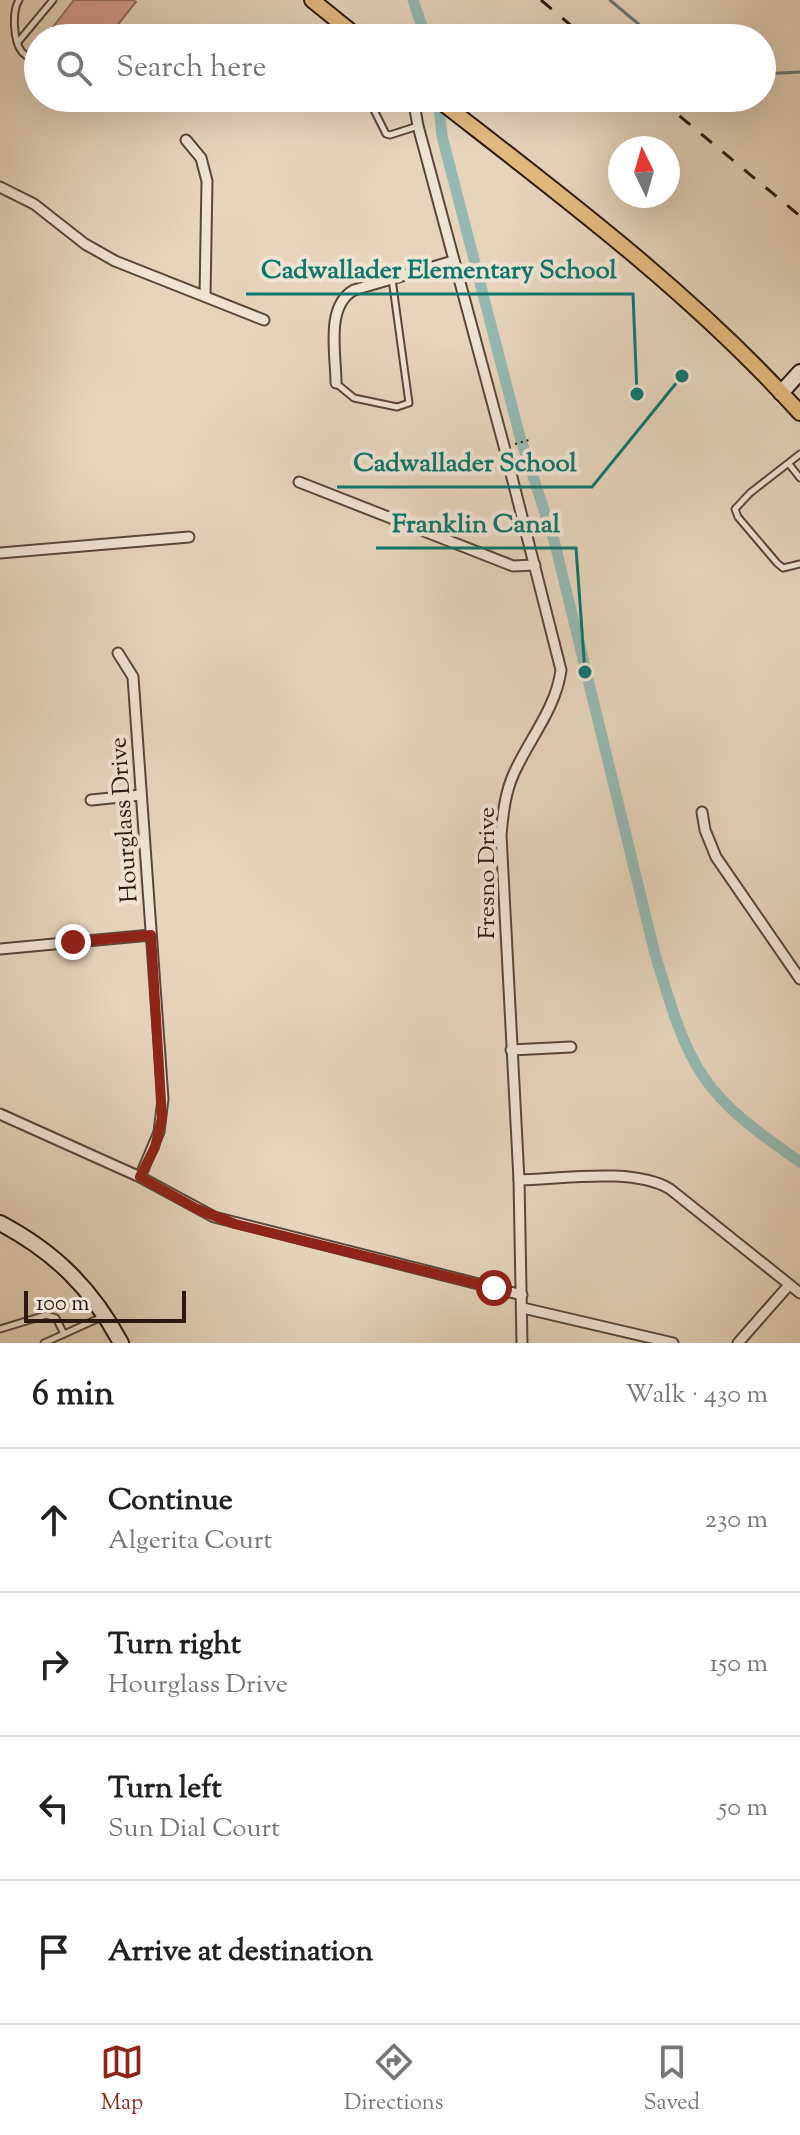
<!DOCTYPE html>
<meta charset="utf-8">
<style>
body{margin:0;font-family:"Sorts Mill Goudy",serif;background:#f2f2f2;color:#222}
.compass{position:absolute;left:608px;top:136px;width:72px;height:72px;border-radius:50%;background:#fff;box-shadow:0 8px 32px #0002;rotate:355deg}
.scale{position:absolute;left:24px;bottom:20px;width:162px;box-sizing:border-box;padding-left:8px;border:4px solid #2c180f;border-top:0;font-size:22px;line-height:28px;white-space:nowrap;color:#2c180f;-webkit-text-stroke:6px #efe3d3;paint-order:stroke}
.stop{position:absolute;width:24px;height:24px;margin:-18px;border:6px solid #8f2418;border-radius:50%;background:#fff}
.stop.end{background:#8f2418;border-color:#fff;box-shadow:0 2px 8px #0008}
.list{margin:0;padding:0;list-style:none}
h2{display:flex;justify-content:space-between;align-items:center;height:104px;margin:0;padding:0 32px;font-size:34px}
h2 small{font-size:26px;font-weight:400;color:#767676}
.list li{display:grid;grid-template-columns:52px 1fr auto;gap:24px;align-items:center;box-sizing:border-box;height:144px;padding:0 32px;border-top:2px solid #e0e0e0}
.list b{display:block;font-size:30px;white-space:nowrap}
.list p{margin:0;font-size:26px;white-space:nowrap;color:#767676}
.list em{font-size:26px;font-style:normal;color:#767676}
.icon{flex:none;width:44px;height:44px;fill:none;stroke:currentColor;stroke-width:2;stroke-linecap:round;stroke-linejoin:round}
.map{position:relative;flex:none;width:800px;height:1343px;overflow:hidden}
.search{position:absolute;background:#fff;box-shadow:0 8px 32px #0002;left:24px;right:24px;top:24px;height:88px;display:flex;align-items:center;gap:20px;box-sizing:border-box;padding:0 28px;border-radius:44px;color:#767676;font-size:30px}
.sheet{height:680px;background:#fff}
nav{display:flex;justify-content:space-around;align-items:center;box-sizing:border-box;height:112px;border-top:2px solid #e0e0e0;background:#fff;font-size:22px;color:#767676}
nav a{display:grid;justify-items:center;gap:4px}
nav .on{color:#8f2418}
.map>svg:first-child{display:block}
</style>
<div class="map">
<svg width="800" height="1343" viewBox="0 0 800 1343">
<rect width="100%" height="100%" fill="#e6d4bb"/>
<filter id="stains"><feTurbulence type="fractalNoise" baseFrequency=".0025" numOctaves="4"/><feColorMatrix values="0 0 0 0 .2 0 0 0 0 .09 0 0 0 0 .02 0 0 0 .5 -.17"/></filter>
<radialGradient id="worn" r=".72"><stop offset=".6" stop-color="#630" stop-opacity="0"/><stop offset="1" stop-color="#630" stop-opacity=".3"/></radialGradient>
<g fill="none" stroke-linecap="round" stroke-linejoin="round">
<!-- stream -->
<g stroke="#6c7871" stroke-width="3">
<path d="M610,0L655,38"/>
<path d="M762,74L800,72"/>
</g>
<!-- canal -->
<g stroke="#96b8b2" stroke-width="11">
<path d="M413,0L426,38"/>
<path d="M438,98L442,136L520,437L554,540L655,954C668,995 679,1040 703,1076C727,1112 765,1137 800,1162"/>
</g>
</g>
<!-- building -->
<path fill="#d49d8e" stroke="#946e63" stroke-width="2" d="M74,0H133L136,2L107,38H48L46,36Z"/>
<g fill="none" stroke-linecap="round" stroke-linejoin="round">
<defs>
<g id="lane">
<path d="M19,0C12,11 13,41 22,52C26,56 33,60 38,64"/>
<path d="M18,42L53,0"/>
<path d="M81,98L92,101L100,98"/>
<path d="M368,98L386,134L390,135L418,126"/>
<path d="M337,384L354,398L397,407L409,403L392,279"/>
<path d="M800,454L750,493L735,509L738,517L777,563L783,568L800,564"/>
<path d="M789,464L800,478"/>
<path d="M0,1329L46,1315L56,1318L64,1334"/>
<path d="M44,1343L104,1316"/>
</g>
<g id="street">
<path d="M413,98L418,126L504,446L561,670C556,708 530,738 514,773C505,793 503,813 501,835L519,1180L522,1343"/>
<path d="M186,140L201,158L207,181L205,296"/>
<path d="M0,187L34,204L85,244L115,261L264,320"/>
<path d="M336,383C336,354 325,306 354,290L453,261"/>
<path d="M299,482L513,566L535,565"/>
<path d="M0,553L189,537"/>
<path d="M118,653L133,677L163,1099L159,1132L140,1177"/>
<path d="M91,800L141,795"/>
<path d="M702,812L705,830L716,857L800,979"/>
<path d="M0,949L151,935"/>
<path d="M511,1050L571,1047"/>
<path d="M0,1114L140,1177L214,1217L522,1295"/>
<path d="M519,1180C562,1179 633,1167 670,1189L800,1293"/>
<path d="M523,1308L673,1343"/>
<path d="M738,1343L789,1285"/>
</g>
<g id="secondary">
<path d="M781,393L800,372"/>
<path d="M0,1223C55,1252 92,1289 121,1343"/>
</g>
<g id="primary">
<path d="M312,0L359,38"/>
<path d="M436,98C563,197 692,293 800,413"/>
</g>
</defs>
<!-- lane casing -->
<use href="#lane" stroke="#5a473a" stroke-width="9"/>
<!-- street casing -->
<use href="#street" stroke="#5a473a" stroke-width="13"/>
<!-- secondary casing -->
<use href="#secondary" stroke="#2c180f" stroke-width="18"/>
<!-- primary casing -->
<use href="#primary" stroke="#2c180f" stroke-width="18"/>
<!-- path -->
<path stroke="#2c180f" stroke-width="2" stroke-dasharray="2 4" stroke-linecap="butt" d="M515,444L529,440"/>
<!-- lane -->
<use href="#lane" stroke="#efe3d3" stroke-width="5"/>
<!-- street -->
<use href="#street" stroke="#efe3d3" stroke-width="9"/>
<!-- secondary -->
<use href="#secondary" stroke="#efe3d3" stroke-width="14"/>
<!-- primary -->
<use href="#primary" stroke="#e3ba7e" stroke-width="14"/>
<!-- rail -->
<g stroke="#2c180f" stroke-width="3" stroke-dasharray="14 14" stroke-linecap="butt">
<path d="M541,0L586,38"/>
<path d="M658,98L800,216"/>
</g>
</g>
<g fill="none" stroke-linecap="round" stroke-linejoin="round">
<!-- route -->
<path stroke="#8f2418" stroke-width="10" d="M73,942L151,935L162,1118L155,1147L140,1177L197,1209L235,1224L494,1288"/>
</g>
<g text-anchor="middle" stroke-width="8" stroke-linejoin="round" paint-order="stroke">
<!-- street labels -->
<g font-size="24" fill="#2c180f" stroke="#efe3d3">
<text transform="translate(123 820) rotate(-94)" y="8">Hourglass Drive</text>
<text transform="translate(486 873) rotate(-90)" y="8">Fresno Drive</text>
</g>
</g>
<!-- callouts -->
<path fill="none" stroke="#0f766e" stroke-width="3" d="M637 394L633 294H246M682 376L592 487H337M585 672L576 548H376"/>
<g fill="#0f766e" stroke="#efe3d3" stroke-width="3">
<circle cx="637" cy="394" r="8"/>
<circle cx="682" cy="376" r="8"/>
<circle cx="585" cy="672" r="8"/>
</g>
<g font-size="26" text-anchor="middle" font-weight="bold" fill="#0f766e" stroke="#efe3d3" stroke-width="8" stroke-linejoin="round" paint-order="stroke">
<text x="439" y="278">Cadwallader Elementary School</text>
<text x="465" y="471">Cadwallader School</text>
<text x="476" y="532">Franklin Canal</text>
</g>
<rect width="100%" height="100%" filter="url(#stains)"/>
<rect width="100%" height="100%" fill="url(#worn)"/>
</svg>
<svg class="compass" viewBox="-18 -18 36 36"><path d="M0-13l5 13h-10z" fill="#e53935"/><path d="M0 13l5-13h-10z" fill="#767676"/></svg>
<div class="scale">100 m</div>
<div class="stop" style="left:494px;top:1288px"></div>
<div class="stop end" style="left:73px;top:942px"></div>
<div class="search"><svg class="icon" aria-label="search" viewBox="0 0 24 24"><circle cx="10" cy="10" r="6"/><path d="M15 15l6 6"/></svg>Search here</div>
</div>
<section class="sheet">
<h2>6 min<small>Walk · 430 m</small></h2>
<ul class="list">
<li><svg class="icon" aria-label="ahead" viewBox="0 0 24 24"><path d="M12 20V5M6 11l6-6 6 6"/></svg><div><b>Continue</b><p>Algerita Court</p></div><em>230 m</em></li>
<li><svg class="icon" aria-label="right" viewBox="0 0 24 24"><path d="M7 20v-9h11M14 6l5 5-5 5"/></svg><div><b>Turn right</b><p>Hourglass Drive</p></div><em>150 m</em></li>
<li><svg class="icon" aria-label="left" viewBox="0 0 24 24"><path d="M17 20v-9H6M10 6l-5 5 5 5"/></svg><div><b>Turn left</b><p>Sun Dial Court</p></div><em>50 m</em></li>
<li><svg class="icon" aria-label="arrive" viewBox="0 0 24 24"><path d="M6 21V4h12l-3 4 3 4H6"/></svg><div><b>Arrive at destination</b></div></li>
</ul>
</section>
<nav>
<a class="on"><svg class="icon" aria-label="map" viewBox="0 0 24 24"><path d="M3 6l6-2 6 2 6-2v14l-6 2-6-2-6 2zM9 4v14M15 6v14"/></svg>Map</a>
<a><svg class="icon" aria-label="directions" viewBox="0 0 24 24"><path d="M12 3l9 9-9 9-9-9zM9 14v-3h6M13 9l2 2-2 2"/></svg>Directions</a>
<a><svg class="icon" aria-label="saved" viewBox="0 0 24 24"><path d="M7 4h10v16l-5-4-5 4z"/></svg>Saved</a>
</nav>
